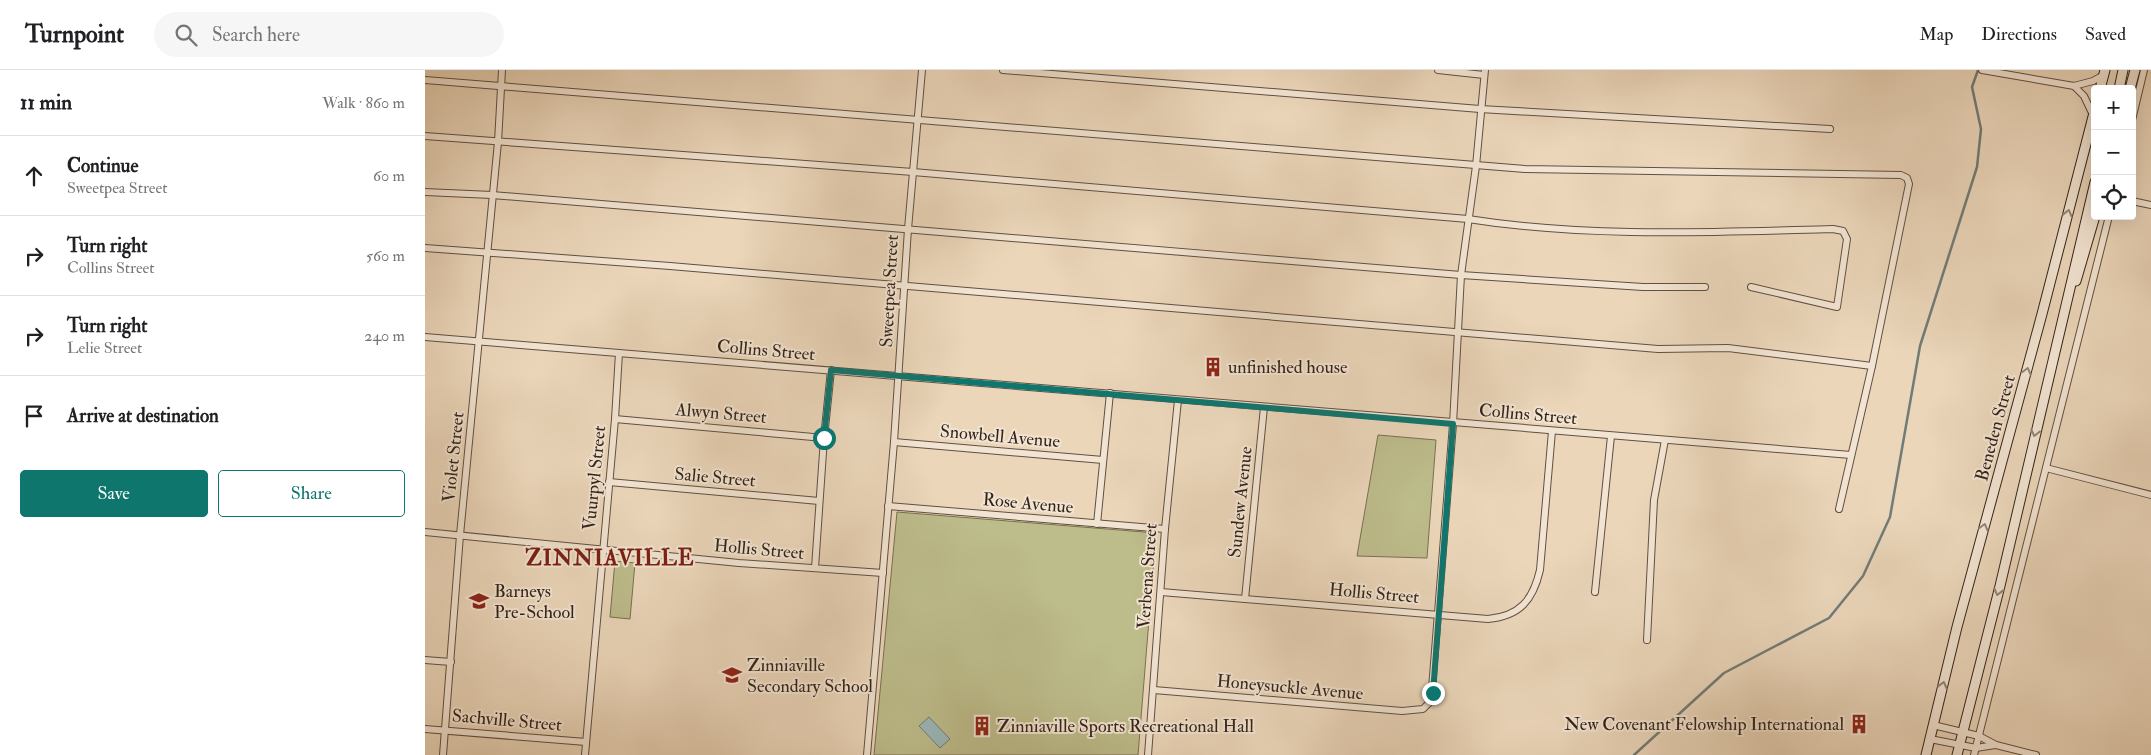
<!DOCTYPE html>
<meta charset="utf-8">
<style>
body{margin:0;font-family:"IM FELL Double Pica",serif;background:#f6f6f6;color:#202124}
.controls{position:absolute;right:15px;top:15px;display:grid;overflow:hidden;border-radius:5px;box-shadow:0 5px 20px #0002}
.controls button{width:45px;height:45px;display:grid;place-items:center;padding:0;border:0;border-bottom:1px solid #e0e0e0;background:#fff;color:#202124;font:25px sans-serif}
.stop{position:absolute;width:15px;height:15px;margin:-11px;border:4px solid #0f766e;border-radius:50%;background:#fff}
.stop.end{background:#0f766e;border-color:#fff;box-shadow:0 1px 5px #0008}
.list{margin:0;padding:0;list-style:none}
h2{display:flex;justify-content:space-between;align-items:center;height:65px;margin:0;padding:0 20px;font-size:21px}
h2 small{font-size:16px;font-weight:400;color:#757577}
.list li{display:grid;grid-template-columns:32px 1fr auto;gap:15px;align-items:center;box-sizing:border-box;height:80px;padding:0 20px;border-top:1px solid #e0e0e0}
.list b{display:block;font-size:19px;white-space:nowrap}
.list p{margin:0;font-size:16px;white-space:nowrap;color:#757577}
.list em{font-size:16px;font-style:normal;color:#757577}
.actions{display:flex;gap:10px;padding:15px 20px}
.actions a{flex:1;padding:11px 0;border:1px solid #0f766e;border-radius:5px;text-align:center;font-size:18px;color:#0f766e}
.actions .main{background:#0f766e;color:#fff}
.icon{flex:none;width:28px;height:28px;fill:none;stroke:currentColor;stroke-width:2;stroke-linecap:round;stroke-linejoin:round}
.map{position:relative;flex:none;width:1726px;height:685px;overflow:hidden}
header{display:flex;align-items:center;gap:30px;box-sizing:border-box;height:70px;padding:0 25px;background:#fff;border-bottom:1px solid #e0e0e0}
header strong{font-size:24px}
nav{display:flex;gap:28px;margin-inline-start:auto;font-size:18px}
.search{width:350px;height:45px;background:#f6f6f6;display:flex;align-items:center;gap:12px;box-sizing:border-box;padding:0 18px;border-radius:28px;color:#757577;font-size:19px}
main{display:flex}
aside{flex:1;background:#fff}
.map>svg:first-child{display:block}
</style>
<header>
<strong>Turnpoint</strong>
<div class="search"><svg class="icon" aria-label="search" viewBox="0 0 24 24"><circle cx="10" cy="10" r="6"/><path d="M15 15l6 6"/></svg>Search here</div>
<nav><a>Map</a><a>Directions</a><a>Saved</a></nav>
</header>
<main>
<aside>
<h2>11 min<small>Walk · 860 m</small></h2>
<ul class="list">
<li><svg class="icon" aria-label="ahead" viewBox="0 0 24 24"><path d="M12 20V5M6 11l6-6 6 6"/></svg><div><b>Continue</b><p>Sweetpea Street</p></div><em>60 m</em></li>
<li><svg class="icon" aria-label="right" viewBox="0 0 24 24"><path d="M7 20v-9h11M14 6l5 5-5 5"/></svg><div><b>Turn right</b><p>Collins Street</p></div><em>560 m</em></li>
<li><svg class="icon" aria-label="right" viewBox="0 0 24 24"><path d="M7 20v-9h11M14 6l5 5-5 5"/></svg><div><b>Turn right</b><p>Lelie Street</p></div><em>240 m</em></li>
<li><svg class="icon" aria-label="arrive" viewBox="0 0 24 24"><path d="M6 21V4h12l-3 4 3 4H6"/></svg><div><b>Arrive at destination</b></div></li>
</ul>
<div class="actions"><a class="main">Save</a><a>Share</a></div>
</aside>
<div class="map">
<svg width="1726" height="685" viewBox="0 0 1726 685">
<rect width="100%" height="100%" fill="#ebd6ba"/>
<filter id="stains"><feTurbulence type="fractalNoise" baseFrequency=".004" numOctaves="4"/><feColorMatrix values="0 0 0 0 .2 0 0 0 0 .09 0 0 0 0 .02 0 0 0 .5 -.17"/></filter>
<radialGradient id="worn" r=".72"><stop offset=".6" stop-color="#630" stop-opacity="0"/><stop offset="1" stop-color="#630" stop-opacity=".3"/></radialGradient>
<!-- green -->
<g fill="#bdbc8b" stroke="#787052">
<path d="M953,365L1011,370L1002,488L932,486Z"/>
<path d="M472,442L731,463L713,685H449Z"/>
<path d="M190,491L210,493L205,549L185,547Z"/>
</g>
<!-- water -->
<path fill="#9bb7b8" stroke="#717c78" d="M504,647L525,669L515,678L494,656Z"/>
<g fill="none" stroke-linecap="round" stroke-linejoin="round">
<!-- stream -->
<path stroke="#717c78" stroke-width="2.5" d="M1209,685L1299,603L1404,548L1438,506L1465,447L1495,276L1552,97L1556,59L1547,17L1553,0"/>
<defs>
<g id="street">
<path d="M578,0L1055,39L1405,59"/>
<path d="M1013,0L1059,5"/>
<path d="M1557,0L1649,16L1668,11L1679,5"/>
<path d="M0,10L1100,99L1476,105L1482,108L1484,114L1447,296L1414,439"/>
<path d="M1649,16L1659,26L1668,45"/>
<path d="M1707,50L1719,0"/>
<path d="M0,66L488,102L1043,149C1163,168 1287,162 1408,159L1418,161L1422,169L1412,237L1326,217"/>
<path d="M0,122L67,125L1036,205L1218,217H1280"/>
<path d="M1707,131L1726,135"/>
<path d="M0,178L245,196L1233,279L1303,278L1447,296"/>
<path d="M0,267L1426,385"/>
<path d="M190,349L399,368"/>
<path d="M469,372L678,390"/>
<path d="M1621,398L1726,425"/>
<path d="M184,412L394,431"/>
<path d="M463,436L740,459"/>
<path d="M672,454L685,323"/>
<path d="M0,462L314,493L458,503"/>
<path d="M390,498L399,368L406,300"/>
<path d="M736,522L1063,549C1095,546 1108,530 1115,500L1127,361"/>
<path d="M1170,522L1186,366"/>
<path d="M820,529L839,337"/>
<path d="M1222,570L1229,430L1240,370"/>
<path d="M0,590L26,592"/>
<path d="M729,620L977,641L998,639L1006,631L1028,354L1036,205L1051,96L1060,0"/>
<path d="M1508,655L1554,666L1571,675L1611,685"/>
<path d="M0,659L161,672"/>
<path d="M1505,669L1551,678L1570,675"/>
<path d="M18,685L35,465L73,72L77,0"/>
<path d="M160,685L190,349L194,283"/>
<path d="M442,685L469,372L483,159L497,0"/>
<path d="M723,685L740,459L753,330"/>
<path d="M1549,685L1684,146"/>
</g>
<g id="secondary">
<path d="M1675,19L1680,0"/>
<path d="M1694,19L1698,0"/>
<path d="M1705,19L1710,0"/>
<path d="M1651,211L1670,146"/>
<path d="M1501,685L1532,557L1617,244L1670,39"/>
<path d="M1532,685L1575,516L1670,112"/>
</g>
</defs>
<!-- street casing -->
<use href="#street" stroke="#615041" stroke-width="8"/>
<!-- secondary casing -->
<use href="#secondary" stroke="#332319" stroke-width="11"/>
<!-- street -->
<use href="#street" stroke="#f2e4d2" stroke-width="6"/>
<!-- secondary -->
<use href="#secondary" stroke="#f2e4d2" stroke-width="9"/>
</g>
<!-- one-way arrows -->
<defs><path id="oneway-chevron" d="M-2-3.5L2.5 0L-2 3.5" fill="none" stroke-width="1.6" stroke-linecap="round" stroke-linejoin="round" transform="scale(1.25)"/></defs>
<g stroke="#928476">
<use href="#oneway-chevron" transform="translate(1643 143) rotate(-76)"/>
<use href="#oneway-chevron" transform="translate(1602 301) rotate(-75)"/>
<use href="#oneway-chevron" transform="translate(1610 363) rotate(103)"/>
<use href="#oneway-chevron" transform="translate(1559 457) rotate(-75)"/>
<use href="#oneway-chevron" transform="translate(1573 522) rotate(104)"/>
<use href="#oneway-chevron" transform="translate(1518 615) rotate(-76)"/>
</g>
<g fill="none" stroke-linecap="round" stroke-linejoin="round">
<!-- route -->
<path stroke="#0f766e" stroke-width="6" d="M399,368L406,300L1028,354L1008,623"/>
</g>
<!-- icons -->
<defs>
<symbol id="building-bare" viewBox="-9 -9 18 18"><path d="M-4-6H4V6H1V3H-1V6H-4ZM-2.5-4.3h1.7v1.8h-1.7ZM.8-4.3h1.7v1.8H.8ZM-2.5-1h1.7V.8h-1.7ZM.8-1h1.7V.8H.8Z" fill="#8f2418" stroke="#f2e4d2" stroke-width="2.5" paint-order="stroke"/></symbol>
<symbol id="school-bare" viewBox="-9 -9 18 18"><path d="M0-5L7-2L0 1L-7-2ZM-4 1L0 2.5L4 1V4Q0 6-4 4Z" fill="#8f2418" stroke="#f2e4d2" stroke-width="2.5" paint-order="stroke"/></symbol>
</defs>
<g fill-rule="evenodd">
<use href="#building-bare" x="774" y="283" width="28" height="28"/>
<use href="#school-bare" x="40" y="517" width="28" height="28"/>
<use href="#school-bare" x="293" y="591" width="28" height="28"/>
<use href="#building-bare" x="1420" y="640" width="28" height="28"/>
<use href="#building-bare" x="543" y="642" width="28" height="28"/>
</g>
<g text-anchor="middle" stroke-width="4" stroke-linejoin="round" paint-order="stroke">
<!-- street labels -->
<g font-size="18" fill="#332319" stroke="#f2e4d2">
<text transform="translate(464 221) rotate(-87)" y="6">Sweetpea Street</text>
<text transform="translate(341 280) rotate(5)" y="6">Collins Street</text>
<text transform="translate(296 343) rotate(5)" y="6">Alwyn Street</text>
<text transform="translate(1103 344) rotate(5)" y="6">Collins Street</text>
<text transform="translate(1570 358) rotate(-75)" y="6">Beneden Street</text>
<text transform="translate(575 366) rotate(5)" y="6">Snowbell Avenue</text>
<text transform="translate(28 387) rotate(-84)" y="6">Violet Street</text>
<text transform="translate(290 407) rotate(5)" y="6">Salie Street</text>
<text transform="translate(169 408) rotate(-84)" y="6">Vuurpyl Street</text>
<text transform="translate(815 432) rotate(-84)" y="6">Sundew Avenue</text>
<text transform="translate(603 433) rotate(5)" y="6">Rose Avenue</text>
<text transform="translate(334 479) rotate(5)" y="6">Hollis Street</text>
<text transform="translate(722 506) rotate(-86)" y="6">Verbena Street</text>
<text transform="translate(949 523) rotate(5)" y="6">Hollis Street</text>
<text transform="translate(865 617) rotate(5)" y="6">Honeysuckle Avenue</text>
<text transform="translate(82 650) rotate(5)" y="6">Sachville Street</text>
</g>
<!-- poi labels -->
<g font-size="18" fill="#332319" stroke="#f2e4d2" text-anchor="start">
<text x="803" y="303">unfinished house</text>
<text x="69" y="527">Barneys<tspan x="69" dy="21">Pre-School</tspan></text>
<text x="322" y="601">Zinniaville<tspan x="322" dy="21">Secondary School</tspan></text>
<text x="1419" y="660" text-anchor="end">New Covenant Felowship International</text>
<text x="572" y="662">Zinniaville Sports Recreational Hall</text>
</g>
<!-- district labels -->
<g font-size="22" font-weight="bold" letter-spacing="1" fill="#7a1f14" stroke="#f2e4d2">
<text x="185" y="495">ZINNIAVILLE</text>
</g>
</g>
<rect width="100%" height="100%" filter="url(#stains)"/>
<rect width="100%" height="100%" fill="url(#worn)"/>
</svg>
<div class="controls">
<button>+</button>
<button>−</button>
<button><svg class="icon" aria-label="locate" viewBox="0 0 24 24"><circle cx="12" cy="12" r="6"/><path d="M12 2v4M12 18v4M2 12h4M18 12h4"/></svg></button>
</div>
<div class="stop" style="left:399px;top:368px"></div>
<div class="stop end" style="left:1008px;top:623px"></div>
</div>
</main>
